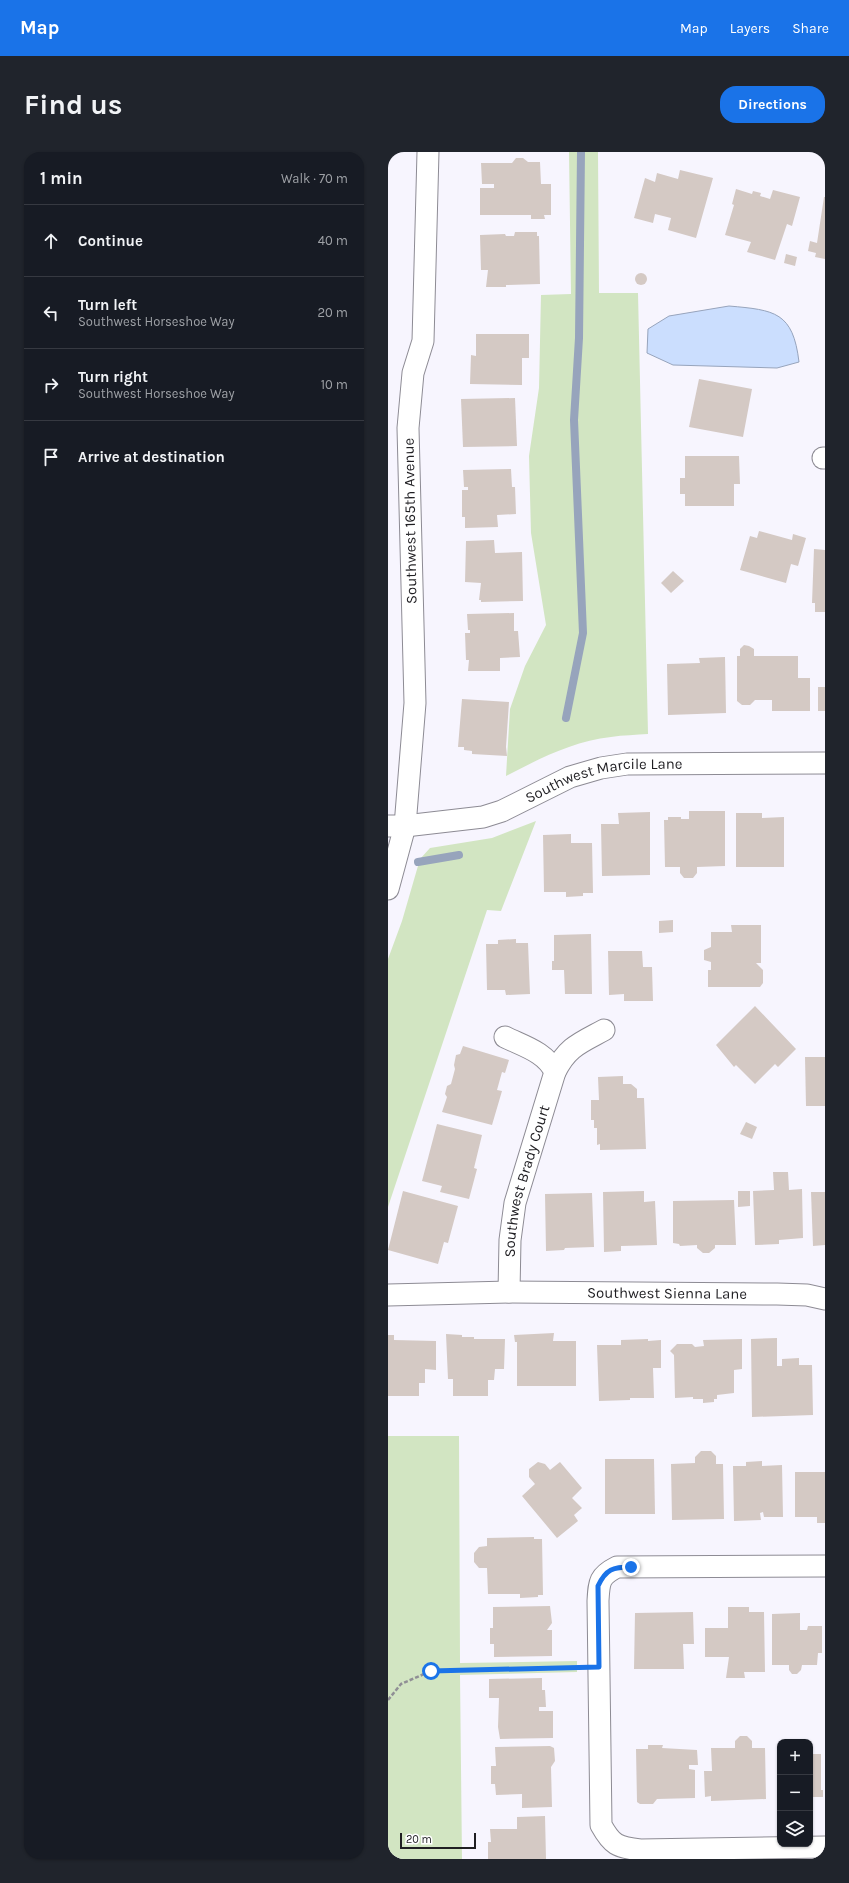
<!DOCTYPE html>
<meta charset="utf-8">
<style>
body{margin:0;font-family:Karla,sans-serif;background:#20242c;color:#f1f3f6}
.controls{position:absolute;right:12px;bottom:12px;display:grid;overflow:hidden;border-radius:8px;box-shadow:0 1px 3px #0004}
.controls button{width:36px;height:36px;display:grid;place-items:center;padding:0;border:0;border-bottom:1px solid #363941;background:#171b24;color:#f1f3f6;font:20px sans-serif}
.scale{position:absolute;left:12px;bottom:10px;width:76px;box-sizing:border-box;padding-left:4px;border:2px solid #1f1e22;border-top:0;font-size:11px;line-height:14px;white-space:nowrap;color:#1f1e22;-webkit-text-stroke:3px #fff;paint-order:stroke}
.stop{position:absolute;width:12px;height:12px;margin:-9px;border:3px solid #1a73e8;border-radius:50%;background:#fff}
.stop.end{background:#1a73e8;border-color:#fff;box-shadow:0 1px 4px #0008}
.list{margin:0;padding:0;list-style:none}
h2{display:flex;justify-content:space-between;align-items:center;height:52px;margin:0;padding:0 16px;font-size:17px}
h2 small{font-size:13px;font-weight:400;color:#9ea1a6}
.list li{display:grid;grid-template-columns:26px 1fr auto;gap:12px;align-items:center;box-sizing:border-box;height:72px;padding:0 16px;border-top:1px solid #363941}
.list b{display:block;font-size:15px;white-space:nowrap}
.list p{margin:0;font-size:13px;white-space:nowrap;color:#9ea1a6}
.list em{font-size:13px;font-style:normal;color:#9ea1a6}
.icon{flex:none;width:22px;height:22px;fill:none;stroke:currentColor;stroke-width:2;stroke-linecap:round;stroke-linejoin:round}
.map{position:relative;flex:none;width:437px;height:1707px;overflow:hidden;border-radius:16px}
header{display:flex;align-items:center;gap:24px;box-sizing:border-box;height:56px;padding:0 20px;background:#1a73e8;color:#fff}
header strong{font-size:19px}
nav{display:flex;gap:22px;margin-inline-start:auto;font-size:14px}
.intro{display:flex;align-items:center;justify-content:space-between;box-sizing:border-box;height:96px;padding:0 24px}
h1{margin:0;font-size:28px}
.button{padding:10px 18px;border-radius:16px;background:#1a73e8;color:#fff;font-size:14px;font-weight:700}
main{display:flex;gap:24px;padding:0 24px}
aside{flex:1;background:#171b24;border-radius:16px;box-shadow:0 1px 3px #0004}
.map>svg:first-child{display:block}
</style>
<header>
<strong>Map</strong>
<nav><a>Map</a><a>Layers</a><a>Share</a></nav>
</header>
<div class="intro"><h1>Find us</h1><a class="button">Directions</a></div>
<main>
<aside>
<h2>1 min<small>Walk · 70 m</small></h2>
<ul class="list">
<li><svg class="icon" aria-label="ahead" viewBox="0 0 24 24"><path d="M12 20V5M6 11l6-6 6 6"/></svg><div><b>Continue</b></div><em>40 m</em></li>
<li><svg class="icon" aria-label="left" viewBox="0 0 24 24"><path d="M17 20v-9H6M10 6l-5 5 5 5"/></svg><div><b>Turn left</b><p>Southwest Horseshoe Way</p></div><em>20 m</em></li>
<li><svg class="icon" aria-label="right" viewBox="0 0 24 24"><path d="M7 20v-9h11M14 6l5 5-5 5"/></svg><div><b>Turn right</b><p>Southwest Horseshoe Way</p></div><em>10 m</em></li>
<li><svg class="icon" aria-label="arrive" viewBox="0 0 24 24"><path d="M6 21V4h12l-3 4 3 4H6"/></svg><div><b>Arrive at destination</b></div></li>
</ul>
</aside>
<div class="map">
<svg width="437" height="1707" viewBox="0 0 437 1707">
<rect width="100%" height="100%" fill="#f7f5fe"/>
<!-- green -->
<g fill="#d2e5c2">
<path d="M181,0H210L211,141H250L260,582C248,583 235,583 223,585C185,589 151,607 118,624L122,557L137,514L158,473L143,381L141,304L151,236L153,143L183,142Z"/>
<path d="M148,669L113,759L99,758L0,1055V807L14,769L32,707L42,696L104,686Z"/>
<path d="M0,1284H71L72,1511L189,1509V1520L72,1523L74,1707H0Z"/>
</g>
<!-- water -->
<path fill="#cbdefe" stroke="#97a4bc" d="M341,154C387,158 405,160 411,210L389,216L285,213L259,201L260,177L281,164Z"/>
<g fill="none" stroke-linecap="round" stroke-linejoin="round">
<!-- stream -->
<g stroke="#97a4bc" stroke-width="8">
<path d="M178,566L195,481L186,268L191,186L193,0"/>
<path d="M30,710L71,703"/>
</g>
</g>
<!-- building -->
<g fill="#d4c9c4">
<path d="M128,6H135L140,10H152L153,32H163V63H156L157,67H143V63H92V36H106V32H94L93,11H124Z"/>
<path d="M292,18L325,26L308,86L280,78L283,66L267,62L265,71L246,66L257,26L267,30L269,21L290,27Z"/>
<path d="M348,37L364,42L365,39L373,41L372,44L382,47L385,38L412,45L404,74L399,72L387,108L359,100L363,90L337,83L346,53L344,52Z"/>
<path d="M436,45H437V107L427,105L428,101L420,99L422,89L429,91Z"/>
<path d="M127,80H149V84H151L152,132L118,133V135H98L100,118H93L92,83L117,82L118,84H126Z"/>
<path d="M398,102L409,105L407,114L396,111Z"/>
<circle cx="253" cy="127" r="6"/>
<path d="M88,182H141V206H134V233L82,232L83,203L88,204Z"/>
<path d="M311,227L364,237L355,285L301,275Z"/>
<path d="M127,246L129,294L75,295L73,247Z"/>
<path d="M297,304H351L352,332H346V354H297V342H292V326H297Z"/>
<path d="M123,317L124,335H127L128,362L109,363L110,375L77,376V365H74V338H80V335H76L75,318Z"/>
<path d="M371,379L404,388L405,382L418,386L410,414L403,412L398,431L352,418L362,384L369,386Z"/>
<path d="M106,388L107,401L134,400L135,449L93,450V448H91L93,431L77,430L78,389Z"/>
<path d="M426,397L437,398V460H427V451H424Z"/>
<path d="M285,419L296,429L283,441L273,431Z"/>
<path d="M126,461V479H130L132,505L112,506V519H80L81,508H78L77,481H82V478H80L79,462Z"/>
<path d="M356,493L361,494L366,497V504H410V526H422V559H384V548H367L362,553H354L349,549V504H352V497Z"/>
<path d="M337,505L338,561L280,563L279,512L312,511L311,506Z"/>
<rect x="430" y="535" width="7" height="24"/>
<path d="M74,547L121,550L118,595L119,604L84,602V599L76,598V595H70Z"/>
<path d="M301,659H337V714L309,715V721L305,726H296L292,721V715H277L276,668H280V665H293V667H301Z"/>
<path d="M262,660V723L214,724L213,672H231L230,661Z"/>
<path d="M348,661H374V666L396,665V715H348Z"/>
<path d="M183,682V691H204L205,741H195V744L178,745V740H156L155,683Z"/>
<path d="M285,768V780L271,781V769Z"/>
<path d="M343,773H373V811H368L375,818V831L372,835H320V818H323V810L316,808V798L323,795V780H344Z"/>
<path d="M203,782L204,842H177L176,818H164V809H166V783Z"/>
<path d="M128,787V791H140L142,842L118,843L117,838H99L98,792H110V788Z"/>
<path d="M220,799H254L255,815H264L265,849H236V842L221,843Z"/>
<path d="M367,854L408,897L390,915L387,912L367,932L348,913L346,915L328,893Z"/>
<path d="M75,894L121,908L117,921L114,920L109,938L114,939L104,973L54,960L59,945L57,942L59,934L63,932L67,917L66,913L68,903L72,902Z"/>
<path d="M417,905H437V954H418Z"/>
<path d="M235,924V932H243L249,937V946H256L258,997L212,998V992L209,993V976H206V968H203V948H211L210,925Z"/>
<path d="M358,970L369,975L364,987L352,982Z"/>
<path d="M49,972L94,983L86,1016L89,1017L81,1047L52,1040L54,1034L34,1029Z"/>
<path d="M385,1020H400L401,1038L414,1037L415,1086L391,1088V1092L367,1093L365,1039L386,1038Z"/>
<path d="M15,1039L70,1054L60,1091L56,1090L50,1112L0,1098Z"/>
<path d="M256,1039V1050L267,1049L269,1093L233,1094V1099L216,1100L215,1040Z"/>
<path d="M350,1039H362V1054L350,1055Z"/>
<path d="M423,1040H437V1093L425,1094Z"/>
<path d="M204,1041L206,1095L177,1096L176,1098L158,1099L157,1042Z"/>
<path d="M346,1048L348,1093H327V1096L321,1101H315L309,1096V1093L292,1094L291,1092L285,1091V1049Z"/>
<path d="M166,1181L165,1189H188V1234H129V1190H127L126,1183Z"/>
<path d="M58,1182L74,1183V1185H86V1187H117L116,1217H107L106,1228H100V1244H65V1227H60Z"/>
<path d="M0,1183H6V1188L48,1189V1218L37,1217V1231H31V1244H0Z"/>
<path d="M389,1186V1214H394V1207L411,1206V1213H424L425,1263L364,1265L363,1187Z"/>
<path d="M260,1187V1189L273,1188V1216H265L266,1246H242V1248L211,1249L209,1193H233V1188Z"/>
<path d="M354,1187V1217L346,1218V1241L329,1243V1247H326V1250L315,1251V1247H305V1245L287,1246L286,1203L282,1199L289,1192H304L307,1195L316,1194L315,1188Z"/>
<path d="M313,1299H323L328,1304V1312H335L336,1367L284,1368L283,1312L307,1311V1305Z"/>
<path d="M217,1307H266L267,1362H217Z"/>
<path d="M374,1309V1314L394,1313L395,1365H376L375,1360L372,1361L373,1368L346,1369L345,1314H358V1310Z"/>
<path d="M150,1310L157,1312L162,1318L172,1310L194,1336L184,1346L194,1356L186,1363L190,1369L169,1386L134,1344L147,1332L141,1325V1317Z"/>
<path d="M407,1320H437V1371H429V1365H407Z"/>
<path d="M146,1385V1387H154L155,1443H150V1445L132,1446V1442H100L99,1416H91L86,1410V1401L91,1395L99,1394V1386Z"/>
<path d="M162,1454L164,1471L159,1478H164V1504L106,1505V1492H102V1476H105V1455Z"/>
<path d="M340,1455H361V1460H376L377,1520H356L357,1526H338L341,1505H317V1476H340Z"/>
<path d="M305,1460L306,1492H295L296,1517H246L247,1461Z"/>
<path d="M412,1461V1478H419L420,1474H434V1501H430L429,1513H414L413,1518L409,1522H404L401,1518V1513H384V1462Z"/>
<path d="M154,1526V1538H157L158,1555H151V1559H165V1586L112,1587L110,1575L111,1546H101V1527Z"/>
<path d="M352,1584H359L364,1589V1596H377L378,1647L323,1649V1644L317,1645L316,1619H324L323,1596H347V1589Z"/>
<path d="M260,1593H275L274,1596L309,1598L310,1613H301V1617L307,1618V1646L269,1647L265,1652H252L249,1650L248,1597H260Z"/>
<path d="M162,1594L166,1596L167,1609L163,1615L164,1655L134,1656V1642L108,1643L107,1632H103V1614H108L107,1595Z"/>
<rect x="389" y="1602" width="3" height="44"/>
<path d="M422,1602H433V1638H435V1645H422Z"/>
<path d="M157,1664L158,1707H100V1690H103L102,1677H129V1665Z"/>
</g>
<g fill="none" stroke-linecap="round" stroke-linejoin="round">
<defs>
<g id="minor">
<path d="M435,306H437"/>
<path id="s1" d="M0,674H17L95,665L114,659L182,625L213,616L239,612L437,611"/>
<path d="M0,737L17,674L27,551L20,276L25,221L35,189L40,0"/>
<path d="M117,885C135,894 158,900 167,920"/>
<path id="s2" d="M121,1140L122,1088L127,1051L167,920C179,895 192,891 216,878"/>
<path id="s3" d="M0,1143L121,1140L389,1142L419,1143L437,1147"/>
<path d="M437,1414L229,1415C211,1424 211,1430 210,1449L213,1673C224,1693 229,1695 252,1698L437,1695"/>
</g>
</defs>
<!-- minor casing -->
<use href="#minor" stroke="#8d8b94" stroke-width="23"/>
<!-- path -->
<path stroke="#908f95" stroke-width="2.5" stroke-dasharray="4 2" stroke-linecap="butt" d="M0,1548L13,1532L43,1519L188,1515"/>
<!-- minor -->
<use href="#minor" stroke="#fff" stroke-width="21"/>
</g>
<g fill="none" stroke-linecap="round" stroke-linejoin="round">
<!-- route -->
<path stroke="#1a73e8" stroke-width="5" d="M43,1519L211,1515L210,1434C218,1417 225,1415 243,1415"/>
</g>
<g text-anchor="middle" stroke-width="3" stroke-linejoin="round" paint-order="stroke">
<!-- street labels -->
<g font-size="15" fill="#1f1e22" stroke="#fff">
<text transform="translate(22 369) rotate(-91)" y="5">Southwest 165th Avenue</text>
<text dy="5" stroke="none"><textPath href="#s1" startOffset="224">Southwest Marcile Lane</textPath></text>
<text dy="5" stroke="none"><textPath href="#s2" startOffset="113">Southwest Brady Court</textPath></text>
<text dy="5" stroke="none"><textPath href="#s3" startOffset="279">Southwest Sienna Lane</textPath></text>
</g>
</g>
</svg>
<div class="controls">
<button>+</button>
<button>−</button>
<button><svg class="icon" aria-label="layers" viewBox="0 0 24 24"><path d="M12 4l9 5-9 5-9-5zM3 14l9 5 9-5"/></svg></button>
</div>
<div class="scale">20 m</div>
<div class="stop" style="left:43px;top:1519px"></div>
<div class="stop end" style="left:243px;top:1415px"></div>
</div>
</main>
